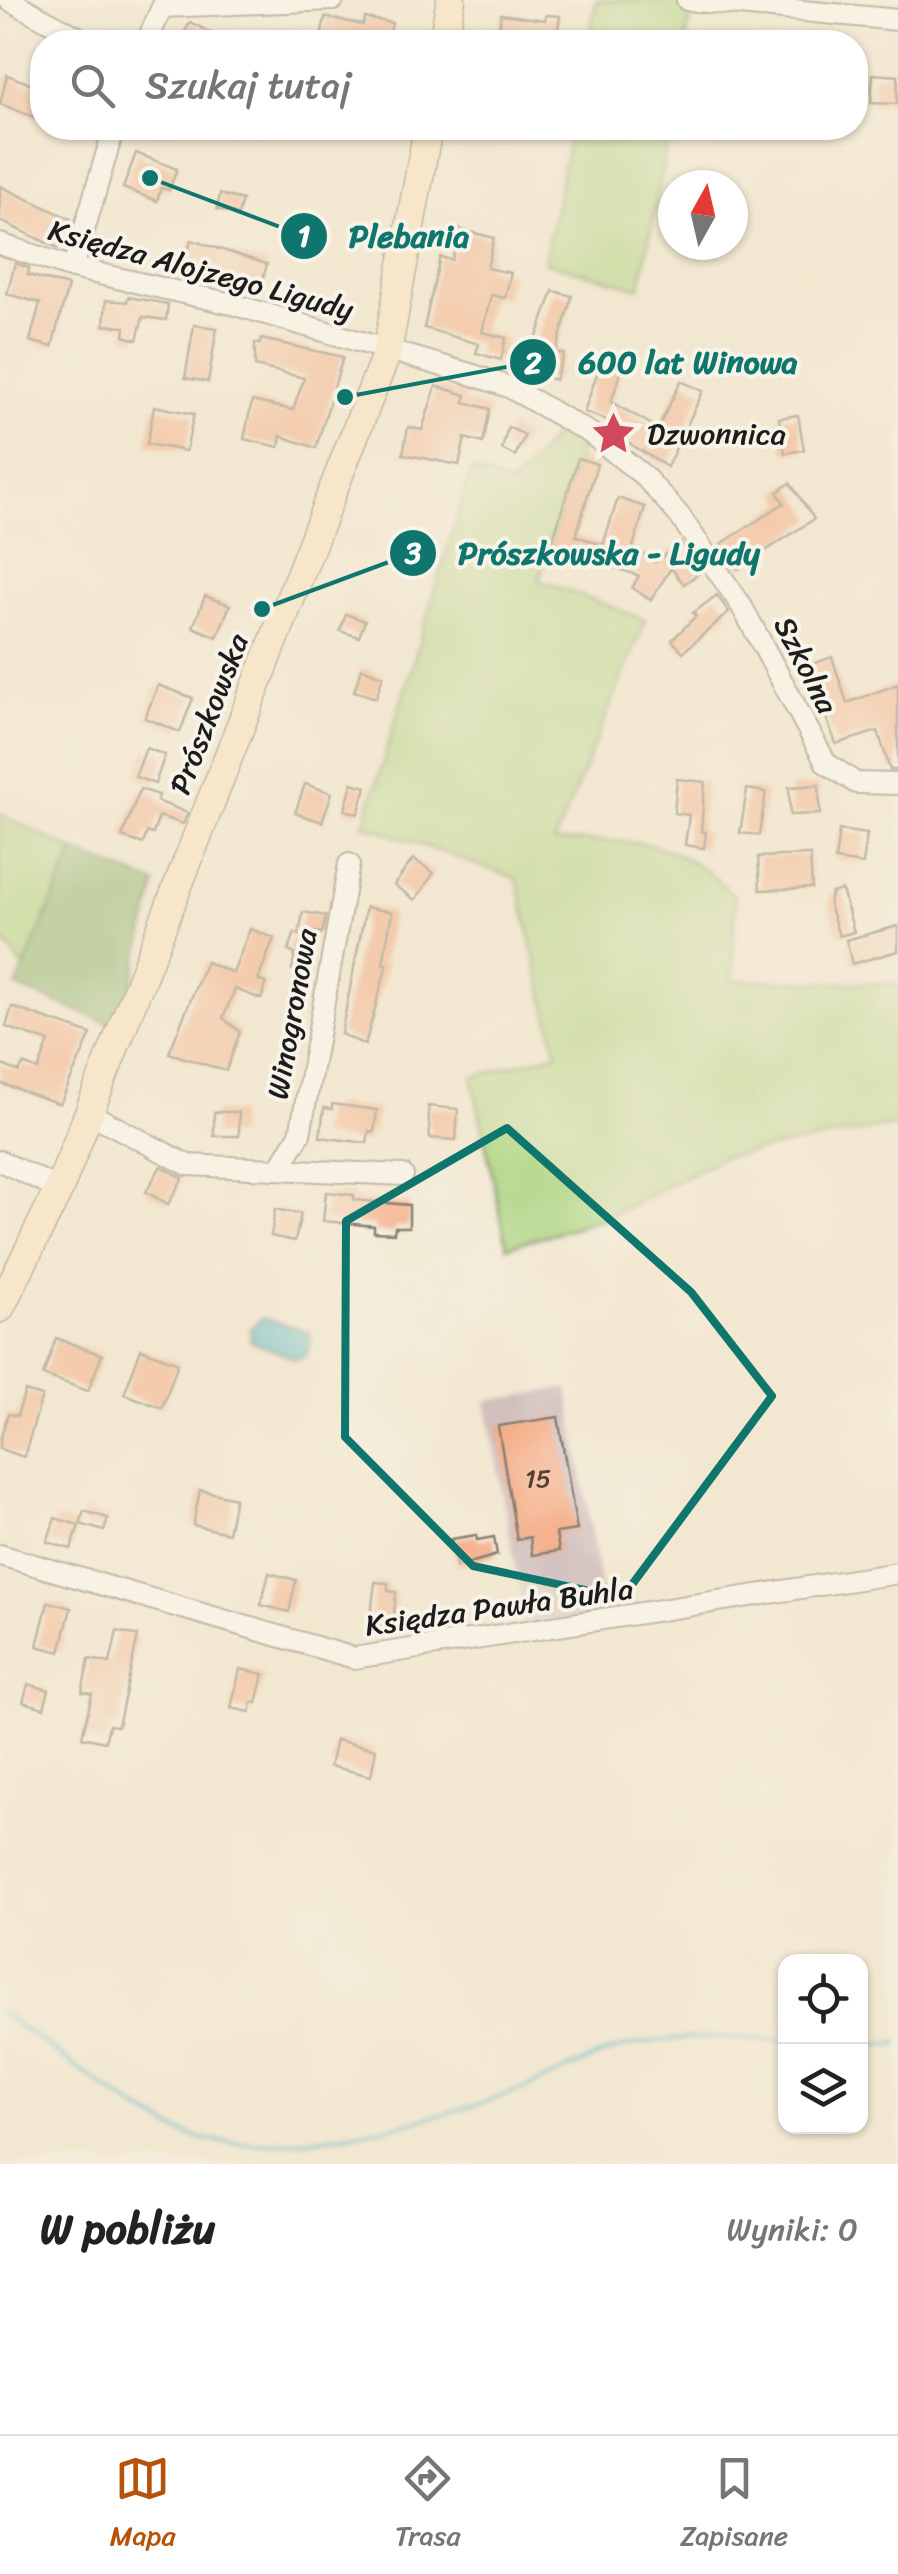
<!DOCTYPE html>
<html lang="pl">
<meta charset="utf-8">
<style>
body{margin:0;font-family:Sriracha,sans-serif;background:#f6f6f6;color:#222}
.controls{position:absolute;right:30px;bottom:30px;display:grid;overflow:hidden;border-radius:20px;box-shadow:0 2px 8px #0004}
.controls button{width:90px;height:90px;display:grid;place-items:center;padding:0;border:0;border-bottom:2px solid #e0e0e0;background:#fff;color:#222;font:50px sans-serif}
.compass{position:absolute;left:658px;top:170px;width:90px;height:90px;border-radius:50%;background:#fff;box-shadow:0 2px 8px #0004;rotate:8deg}
.list{margin:0;padding:0;list-style:none}
h2{display:flex;justify-content:space-between;align-items:center;height:130px;margin:0;padding:0 40px;font-size:42px}
h2 small{font-size:32px;font-weight:400;color:#767676}
.icon{flex:none;width:55px;height:55px;fill:none;stroke:currentColor;stroke-width:2;stroke-linecap:round;stroke-linejoin:round}
.map{position:relative;flex:none;width:898px;height:2164px;overflow:hidden}
.search{position:absolute;background:#fff;box-shadow:0 2px 8px #0004;left:30px;right:30px;top:30px;height:110px;display:flex;align-items:center;gap:25px;box-sizing:border-box;padding:0 35px;border-radius:40px;color:#767676;font-size:38px}
.sheet{height:270px;background:#fff}
nav{display:flex;justify-content:space-around;align-items:center;box-sizing:border-box;height:140px;border-top:2px solid #e0e0e0;background:#fff;font-size:28px;color:#767676}
nav a{display:grid;justify-items:center;gap:5px}
nav .on{color:#b45309}
.map>svg:first-child{display:block}
</style>
<div class="map">
<svg width="898" height="2164" viewBox="0 0 898 2164">
<rect width="100%" height="100%" fill="#f7f3e8"/>
<filter id="ink" filterUnits="userSpaceOnUse"><feTurbulence type="fractalNoise" baseFrequency=".01" numOctaves="2"/><feDisplacementMap in="SourceGraphic" scale="20" xChannelSelector="R" yChannelSelector="G"/><feConvolveMatrix kernelMatrix="1 2 1 2 8 2 1 2 1" color-interpolation-filters="sRGB"/></filter>
<filter id="wash" filterUnits="userSpaceOnUse"><feTurbulence type="fractalNoise" baseFrequency=".0048" numOctaves="4" result="noise"/><feDisplacementMap in="SourceGraphic" scale="40" xChannelSelector="R" yChannelSelector="G"/><feGaussianBlur stdDeviation="2.25" result="paint"/><feColorMatrix in="noise" values="0 0 0 0 0 0 0 0 0 0 0 0 0 0 0 0 0 1.4 0 .05"/><feComposite in="paint" operator="in"/></filter>
<g filter="url(#wash)">
<rect width="100%" height="100%" fill="#f2e7d0"/>
<!-- industrial -->
<path fill="#d1bfbd" d="M568,1388L606,1621L527,1635L486,1401Z"/>
<!-- green -->
<g fill="#acd47f" stroke="#64784e" stroke-width="2.5">
<path d="M596,0L693,1L686,42H588Z"/>
<path d="M571,128H670L640,288L544,262Z"/>
<path d="M568,420L586,430L539,580L646,620L554,842C636,840 674,835 735,897L733,980L898,984V1125L723,1157L603,1219L507,1247L472,1077L557,1053L517,879L364,825L471,470L512,485Z"/>
<path d="M0,814L74,851L24,968L0,936Z"/>
</g>
<!-- forest -->
<path fill="#89b66e" stroke="#526945" stroke-width="2.5" d="M74,851L156,884L122,1028L16,987Z"/>
<!-- water -->
<path fill="#4db6cc" stroke="#346974" stroke-width="2.5" d="M262,1318L310,1332L311,1344L305,1357L296,1359L250,1341L251,1328Z"/>
<g fill="none" stroke-linecap="round" stroke-linejoin="round">
<!-- stream -->
<g stroke="#4db6cc" stroke-width="5">
<path d="M0,2012C47,2044 142,2121 192,2136C269,2160 445,2119 520,2090C555,2077 590,2056 626,2047C679,2034 732,2038 786,2041"/>
<path d="M860,2046L898,2043"/>
</g>
</g>
<g id="blocks">
<!-- building -->
<g fill="#f5a981">
<path d="M501,14L545,20L546,15L560,16L556,41L528,36L527,42H497Z"/>
<path d="M325,17L363,25L365,18L392,23L388,42L321,38Z"/>
<path d="M190,22L229,42H192L182,37Z"/>
<path d="M873,74L898,76L897,104L871,103Z"/>
<path d="M7,75L42,88V120L0,104Z"/>
<path d="M136,153L177,169L169,190L161,188L157,201L123,188Z"/>
<path d="M0,186L71,219L58,248L0,221Z"/>
<path d="M220,194L242,200L238,215L217,209Z"/>
<path d="M459,229L494,238L487,268L511,273L505,298L491,295L482,332L506,338L501,360L476,353L479,344L424,328L440,257L452,260Z"/>
<path d="M191,240L267,264L260,290L183,269Z"/>
<path d="M15,263L29,268L28,275L68,286L52,347L30,341L40,303L7,294Z"/>
<path d="M553,291L572,296L556,352L564,354L555,380L525,371Z"/>
<path d="M128,297L168,304L166,320L143,317L137,340L124,336L125,327L104,325L106,300L127,302Z"/>
<path d="M194,325L217,328L208,382L185,378Z"/>
<path d="M261,339L343,357L316,448L281,436L279,447L244,439L252,401L293,410L304,378L255,366V343L260,344Z"/>
<path d="M603,356L624,364L611,402L658,428L681,381L703,391L667,467L618,436L624,426L584,412Z"/>
<path d="M436,386L466,395L464,402L490,409L483,443L465,438L459,465L403,454L408,427L422,430Z"/>
<path d="M154,406L194,414L186,451L147,444Z"/>
<path d="M798,415L804,450L785,453L779,418Z"/>
<path d="M508,427L525,435L515,456L502,449Z"/>
<path d="M578,458L597,464L576,536L603,545L618,498L645,507L633,547L655,562L681,543L701,572L684,584L671,568L651,600L632,588L639,576L587,558L586,562L549,552Z"/>
<path d="M790,483L814,519L738,569L721,544L784,503L777,492Z"/>
<path d="M717,595L729,612L683,652L672,640L696,616L693,613Z"/>
<path d="M205,596L230,605L217,637L193,627Z"/>
<path d="M346,614L365,621L359,637L340,631Z"/>
<path d="M832,657L847,703L898,684V770H890L878,731L836,744L807,666Z"/>
<path d="M362,668L383,676L376,698L354,691Z"/>
<path d="M158,685L193,698L180,732L145,718Z"/>
<path d="M146,748L165,755L155,784L135,777Z"/>
<path d="M677,779L705,782L701,831L706,832L704,848L685,845L689,815L674,813Z"/>
<path d="M352,783L366,787L358,814L345,810Z"/>
<path d="M305,784L332,793L322,822L295,813Z"/>
<path d="M819,785L820,814L790,815L789,787Z"/>
<path d="M140,789L159,795L157,801L188,813L183,824L159,816L153,834L147,832L143,844L122,837Z"/>
<path d="M747,789L766,792L759,835L740,833Z"/>
<path d="M839,830L867,834L863,864L835,860Z"/>
<path d="M810,855L812,888L760,890L758,857Z"/>
<path d="M413,859L434,873L415,900L394,885Z"/>
<path d="M842,890L854,932L839,936L829,904L831,893Z"/>
<path d="M366,907L392,912L383,964H387L365,1045L341,1034Z"/>
<path d="M303,912L326,916L322,933L315,932L298,972L292,970L295,954L288,951L295,933L299,935Z"/>
<path d="M898,926V951L852,964L846,940Z"/>
<path d="M250,929L274,938L258,980L266,983L261,999L235,989L223,1018L240,1032L226,1071L169,1053L206,962L233,973Z"/>
<path d="M12,1007L91,1034L60,1104L0,1083V1064L19,1072L23,1064L38,1070L49,1042L6,1027Z"/>
<path d="M332,1104L377,1110L374,1132L369,1131L367,1143L320,1137L324,1108L332,1109Z"/>
<path d="M428,1106L458,1109L456,1140L430,1138Z"/>
<rect x="214" y="1112" width="25" height="24"/>
<path d="M161,1166L183,1178L168,1204L146,1192Z"/>
<path d="M326,1192L354,1195V1200L409,1205V1227H395L394,1233L374,1232V1226L323,1221Z"/>
<path d="M275,1209L301,1214L295,1241L271,1236Z"/>
<path d="M56,1338L102,1355L88,1391L43,1375Z"/>
<path d="M141,1349L178,1363L162,1408L124,1394Z"/>
<path d="M25,1391L42,1396L24,1457L0,1449V1440L8,1414L17,1416Z"/>
<path d="M558,1417L577,1530L556,1533L559,1551L532,1555L530,1537L517,1540L498,1426Z"/>
<path d="M200,1490L235,1498L228,1533L193,1525Z"/>
<path d="M84,1511L108,1518L104,1531L80,1524Z"/>
<path d="M55,1518L79,1525L71,1549L47,1542Z"/>
<path d="M476,1535L477,1540L494,1537L497,1555L456,1567L451,1539Z"/>
<path d="M269,1573L296,1580L289,1612L261,1605Z"/>
<path d="M375,1582L388,1583V1591L396,1592L393,1626L370,1624Z"/>
<path d="M48,1602L71,1608L60,1652L37,1646Z"/>
<path d="M117,1631L138,1636L118,1726L109,1725L105,1742L82,1737L92,1694L82,1692L89,1659L110,1663Z"/>
<path d="M240,1669L264,1674L257,1703L252,1702L250,1712L231,1708Z"/>
<path d="M28,1684L49,1690L44,1708L23,1702Z"/>
<path d="M336,1740L376,1749L371,1776L330,1766Z"/>
</g>
</g>
</g>
<g filter="url(#ink)">
<use href="#blocks" fill-opacity="0" stroke="#878276" stroke-width="2.5"/>
<g fill="none" stroke-linecap="round" stroke-linejoin="round">
<defs>
<g id="minor">
<path d="M9,0L87,42"/>
<path d="M687,0L898,20"/>
<path d="M147,42L162,7L333,0"/>
<path d="M0,244L73,268L232,304L470,374L509,387L590,433L644,476L679,515L741,605L826,763L856,783L898,784"/>
<path d="M73,268L114,128"/>
<path d="M89,1113L188,1165L403,1175"/>
<path d="M0,1161L59,1189"/>
<path d="M279,1169L300,1134L349,864"/>
<path d="M0,1555L354,1658L898,1573"/>
</g>
<g id="secondary">
<path d="M443,42L451,0"/>
<path d="M0,1308L59,1189L387,352L428,128"/>
</g>
</defs>
<!-- minor casing -->
<use href="#minor" stroke="#878276" stroke-width="24"/>
<!-- secondary casing -->
<use href="#secondary" stroke="#878276" stroke-width="31"/>
<!-- minor -->
<use href="#minor" stroke="#fff" stroke-width="20"/>
<!-- secondary -->
<use href="#secondary" stroke="#fce5c4" stroke-width="28"/>
</g>
</g>
<!-- marked area -->
<path d="M0 0H898V2164H0ZM507,1128L691,1292L772,1396L622,1598L473,1566L345,1437L346,1221Z" fill="#f2e7d0" fill-opacity=".55" fill-rule="evenodd"/>
<path fill="none" stroke="#0f766e" stroke-width="8" stroke-linejoin="round" d="M507,1128L691,1292L772,1396L622,1598L473,1566L345,1437L346,1221Z"/>
<!-- icons -->
<defs>
<symbol id="sight-bare" viewBox="-9 -9 18 18"><path d="M0-6L1.8-2.2L6-1.7L2.9 1.2L3.7 5.4L0 3.3L-3.7 5.4L-2.9 1.2L-6-1.7L-1.8-2.2Z" fill="#d1495b" stroke="#f7f3e8" stroke-width="2.5" paint-order="stroke"/></symbol>
</defs>
<g fill-rule="evenodd">
<use href="#sight-bare" x="582" y="402" width="63" height="63"/>
</g>
<g text-anchor="middle" stroke-width="8" stroke-linejoin="round" paint-order="stroke">
<!-- number labels -->
<g font-size="25" fill="#523f35">
<text x="538" y="1487">15</text>
</g>
<!-- street labels -->
<g font-size="30" fill="#1c1c1c" stroke="#f7f3e8">
<text transform="translate(201 270) rotate(15)" y="10">Księdza Alojzego Ligudy</text>
<text transform="translate(806 665) rotate(63)" y="10">Szkolna</text>
<text transform="translate(209 714) rotate(-69)" y="10">Prószkowska</text>
<text transform="translate(292 1014) rotate(-80)" y="10">Winogronowa</text>
<text transform="translate(499 1607) rotate(-8)" y="10">Księdza Pawła Buhla</text>
</g>
<!-- poi labels -->
<g font-size="30" fill="#1c1c1c" stroke="#f7f3e8" text-anchor="start">
<text x="647" y="444">Dzwonnica</text>
</g>
</g>
<!-- callouts -->
<path fill="none" stroke="#0f766e" stroke-width="4" d="M150 178L304 236M345 397L533 362M262 609L413 553"/>
<g fill="#0f766e" stroke="#f7f3e8" stroke-width="4">
<circle cx="150" cy="178" r="10"/>
<circle cx="345" cy="397" r="10"/>
<circle cx="262" cy="609" r="10"/>
<circle cx="304" cy="236" r="25"/>
<circle cx="533" cy="362" r="25"/>
<circle cx="413" cy="553" r="25"/>
</g>
<g font-size="30" text-anchor="middle" font-weight="bold" fill="#fff">
<text x="304" y="246">1</text>
<text x="533" y="373">2</text>
<text x="413" y="563">3</text>
</g>
<g font-size="32" text-anchor="middle" font-weight="bold" fill="#0f766e" stroke="#f7f3e8" stroke-width="8" stroke-linejoin="round" paint-order="stroke">
<text x="409" y="247">Plebania</text>
<text x="688" y="373">600 lat Winowa</text>
<text x="609" y="564">Prószkowska - Ligudy</text>
</g>
</svg>
<div class="controls">
<button><svg class="icon" aria-label="locate" viewBox="0 0 24 24"><circle cx="12" cy="12" r="6"/><path d="M12 2v4M12 18v4M2 12h4M18 12h4"/></svg></button>
<button><svg class="icon" aria-label="layers" viewBox="0 0 24 24"><path d="M12 4l9 5-9 5-9-5zM3 14l9 5 9-5"/></svg></button>
</div>
<svg class="compass" viewBox="-18 -18 36 36"><path d="M0-13l5 13h-10z" fill="#e53935"/><path d="M0 13l5-13h-10z" fill="#767676"/></svg>
<div class="search"><svg class="icon" aria-label="search" viewBox="0 0 24 24"><circle cx="10" cy="10" r="6"/><path d="M15 15l6 6"/></svg>Szukaj tutaj</div>
</div>
<section class="sheet">
<h2>W pobliżu<small>Wyniki: 0</small></h2>
<ul class="list">
</ul>
</section>
<nav>
<a class="on"><svg class="icon" aria-label="map" viewBox="0 0 24 24"><path d="M3 6l6-2 6 2 6-2v14l-6 2-6-2-6 2zM9 4v14M15 6v14"/></svg>Mapa</a>
<a><svg class="icon" aria-label="directions" viewBox="0 0 24 24"><path d="M12 3l9 9-9 9-9-9zM9 14v-3h6M13 9l2 2-2 2"/></svg>Trasa</a>
<a><svg class="icon" aria-label="saved" viewBox="0 0 24 24"><path d="M7 4h10v16l-5-4-5 4z"/></svg>Zapisane</a>
</nav>
